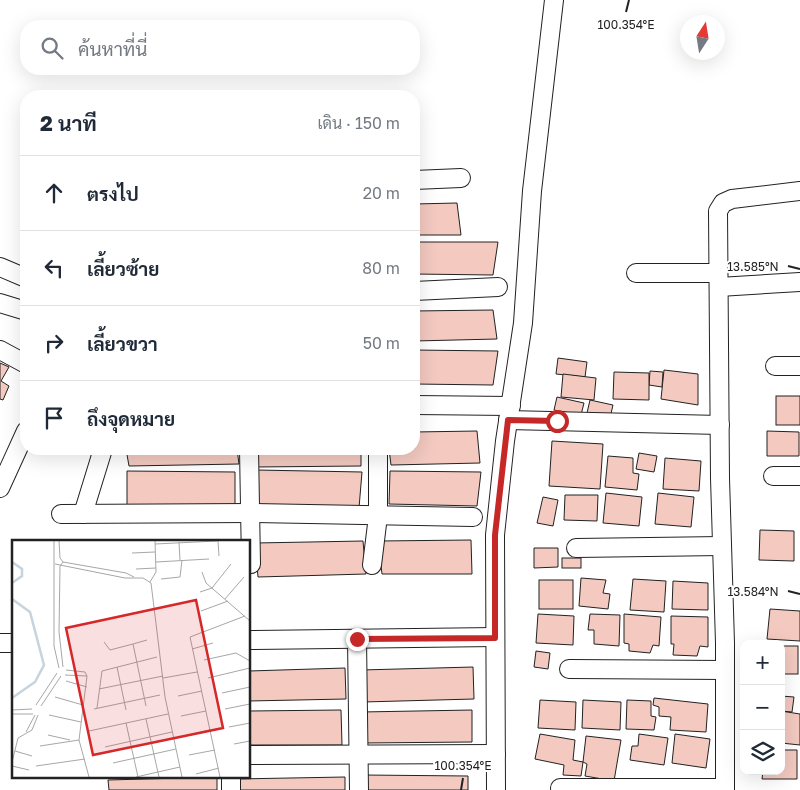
<!DOCTYPE html>
<html lang="th">
<meta charset="utf-8">
<style>
body{margin:0;font-family:"Golos Text",Sarabun,sans-serif;background:#f2f2f3;color:#1f2937}
.controls{position:absolute;right:15px;bottom:15px;display:grid;overflow:hidden;border-radius:10px;box-shadow:0 5px 20px #0002}
.controls button{width:45px;height:45px;display:grid;place-items:center;padding:0;border:0;border-bottom:1px solid #e0e1e3;background:#fff;color:#1f2937;font:25px sans-serif}
.compass{position:absolute;left:680px;top:15px;width:45px;height:45px;border-radius:50%;background:#fff;box-shadow:0 5px 20px #0002;rotate:12deg}
.stop{position:absolute;width:15px;height:15px;margin:-11px;border:4px solid #c62828;border-radius:50%;background:#fff}
.stop.end{background:#c62828;border-color:#fff;box-shadow:0 1px 5px #0008}
.list{margin:0;padding:0;list-style:none}
h2{display:flex;justify-content:space-between;align-items:center;height:65px;margin:0;padding:0 20px;font-size:21px}
h2 small{font-size:16px;font-weight:400;color:#747a83}
.list li{display:grid;grid-template-columns:32px 1fr auto;gap:15px;align-items:center;box-sizing:border-box;height:75px;padding:0 20px;border-top:1px solid #e0e1e3}
.list b{display:block;font-size:19px;white-space:nowrap}
.list em{font-size:16px;font-style:normal;color:#747a83}
.icon{flex:none;width:28px;height:28px;fill:none;stroke:currentColor;stroke-width:2;stroke-linecap:round;stroke-linejoin:round}
.map{position:relative;flex:none;width:800px;height:790px;overflow:hidden}
.search{position:absolute;background:#fff;box-shadow:0 5px 20px #0002;left:20px;top:20px;width:400px;height:55px;display:flex;align-items:center;gap:12px;box-sizing:border-box;padding:0 18px;border-radius:20px;color:#747a83;font-size:19px}
.panel{position:absolute;background:#fff;box-shadow:0 5px 20px #0002;left:20px;top:90px;width:400px;height:365px;border-radius:20px}
.map>svg:first-child{display:block}
</style>
<div class="map">
<svg width="800" height="790" viewBox="0 0 800 790">
<rect width="100%" height="100%" fill="#fff"/>
<!-- building -->
<g fill="#f3c9c0" stroke="#222">
<path d="M457,203L461,235H414V204Z"/>
<path d="M414,242H498L493,275L414,274Z"/>
<path d="M493,310L497,339L414,341V311Z"/>
<path d="M414,350L498,351L493,385L414,384Z"/>
<path d="M558,358L587,362L585,377L556,374Z"/>
<path d="M0,363L9,367L1,381L9,386L3,400L0,399Z"/>
<path d="M664,370L698,374V405L661,399Z"/>
<path d="M650,371L663,372L662,387L649,385Z"/>
<path d="M614,372L649,373V400L613,399Z"/>
<path d="M563,374L596,378L594,400L561,397Z"/>
<rect x="776" y="396" width="24" height="29"/>
<path d="M557,397L584,403L581,415L554,410Z"/>
<path d="M590,400L613,405L610,418L587,413Z"/>
<path d="M477,431L480,463L391,465L389,449H414V432Z"/>
<path d="M767,431L799,432V456H767Z"/>
<path d="M552,441L603,444L600,489L549,486Z"/>
<path d="M126,449H237L239,464L129,466Z"/>
<path d="M253,449H361V466L253,467Z"/>
<path d="M639,453L657,456L654,472L636,469Z"/>
<path d="M608,456L633,458V473L639,474L637,490L605,487Z"/>
<path d="M665,458L701,461L699,491L663,489Z"/>
<path d="M256,470L362,472L359,508L251,506Z"/>
<path d="M127,471L235,472V508L127,507Z"/>
<path d="M390,471L481,472L477,506L389,504Z"/>
<path d="M606,493L642,497L639,526L603,523Z"/>
<path d="M658,493L694,497L691,527L655,524Z"/>
<path d="M565,495H598L597,521L564,520Z"/>
<path d="M543,497L558,500L553,526L537,523Z"/>
<path d="M760,530L794,531V561L759,560Z"/>
<path d="M471,540L472,574H382L378,541Z"/>
<path d="M363,541L366,574L258,577L255,543Z"/>
<path d="M534,548H558V567L534,568Z"/>
<rect x="562" y="558" width="19" height="10"/>
<path d="M581,578L606,580L603,593L610,594L608,609L579,606Z"/>
<path d="M633,579L666,581L664,612L630,610Z"/>
<rect x="539" y="580" width="34" height="29"/>
<path d="M673,581L708,583V610L672,609Z"/>
<path d="M770,609L800,611V641L767,639Z"/>
<path d="M538,614L574,616L573,645L536,643Z"/>
<path d="M590,614L620,615L619,646L594,644V630H588Z"/>
<path d="M624,614L661,617L659,646L653,645L650,653L629,651V644L624,643Z"/>
<path d="M671,616L708,617V647L700,646L697,656L673,655L674,644H671Z"/>
<rect x="781" y="646" width="17" height="28"/>
<path d="M536,651L550,653L548,669L534,667Z"/>
<path d="M473,667L474,699L363,702L361,670Z"/>
<path d="M345,668L346,699L249,701V671Z"/>
<path d="M781,696L794,697L792,712L781,711Z"/>
<path d="M654,698L708,704L706,732L670,730L671,717L659,716V707L653,705Z"/>
<path d="M540,700L576,702L575,730L538,728Z"/>
<path d="M583,700L621,702L620,730L582,728Z"/>
<path d="M627,700L651,701V716L656,717L654,730L626,729Z"/>
<path d="M341,710L342,745H249V711Z"/>
<path d="M472,710V742L362,743L361,712Z"/>
<path d="M781,711L800,714V745L781,743Z"/>
<path d="M540,734L575,740L573,760L583,762L581,776L563,775L564,765L535,759Z"/>
<path d="M639,734L668,738L664,765L630,760L632,746H638Z"/>
<path d="M675,734L710,739L706,768L672,763Z"/>
<path d="M586,736L621,740L614,781L585,776L587,764L583,762Z"/>
<path d="M781,750H797V779H762L763,771H781Z"/>
<path d="M364,775L468,776V790H364Z"/>
<path d="M217,777V790H109L108,780Z"/>
<path d="M345,777V790H235V779Z"/>
</g>
<g fill="none" stroke-linecap="round" stroke-linejoin="round">
<defs>
<g id="minor">
<path d="M414,180L461,178"/>
<path d="M0,267L26,278"/>
<path d="M636,273H718"/>
<path d="M719,287L800,282"/>
<path d="M414,291L498,287"/>
<path d="M0,303L26,311"/>
<path d="M0,350L26,364"/>
<path d="M775,366H800"/>
<path d="M414,405L511,406"/>
<path d="M508,420L720,425"/>
<path d="M249,449L251,564"/>
<path d="M773,476H800"/>
<path d="M0,488L26,431"/>
<path d="M61,514L251,513L473,517"/>
<path d="M83,514L103,449"/>
<path d="M576,548L722,546"/>
<path d="M372,565L378,516V449"/>
<path d="M357,639L359,790"/>
<path d="M249,640L495,637"/>
<path d="M1,643H14"/>
<path d="M569,669L725,670"/>
<path d="M249,755L496,754"/>
<path d="M231,776V790"/>
<path d="M560,788H725"/>
<path d="M496,790L495,535L505,441L523,323L532,191L554,0"/>
<path d="M725,790V643L720,478L718,211L723,203L732,199L800,191"/>
</g>
</defs>
<!-- minor casing -->
<use href="#minor" stroke="#222" stroke-width="20"/>
<!-- minor -->
<use href="#minor" stroke="#fff" stroke-width="18"/>
</g>
<g fill="none" stroke-linecap="round" stroke-linejoin="round">
<!-- route -->
<path stroke="#c62828" stroke-width="6" d="M357,639L495,638V535L508,420L557,421"/>
</g>
<!-- ticks -->
<path fill="none" stroke="#222" stroke-width="2" d="M626,12L629,0M788,266L800,269M788,591L800,594M461,790L463,778"/>
<!-- overview -->
<g transform="translate(12 540)">
<rect width="238" height="238" fill="#fff"/>
<path fill="none" stroke="#c7d3dd" stroke-width="2.5" d="M0,22L10,29V36L0,43M0,59L18,72L32,125L23,142L0,158"/>
<path fill="none" stroke="#a7a7a7" stroke-width="1" d="M42,1V106L47,128M47,1L48,18L51,22L114,33L122,37M206,1L207,16M167,2L168,20M143,4L205,1M120,13L143,12M144,22L197,19M43,24L113,38H131L139,43L153,157L170,237M124,29L144,28M190,32L194,43L238,81M149,39L168,37L170,20M138,42L144,32L143,1M188,52L200,48L219,24M213,59L232,37M189,71L216,61M92,102L98,110L121,104M180,109L201,103M192,120L224,113L238,121M51,127L47,92L48,26L51,22M105,127L114,170M54,130L73,132L75,136M53,135L75,136M151,138L185,132M196,138L238,128M54,141L75,147M87,149L151,136M210,153L238,147M166,156L190,151M43,157L71,165M24,165L45,133M29,166L49,136M134,166L121,104L135,100M85,168L90,131L145,117M82,169L148,155M213,169L238,164M0,170L20,169M0,174H21M37,175L69,182M169,176L194,171M134,179L147,237M114,183L126,237M217,187L238,183M77,191L156,174M14,192L23,175M36,195L58,200M172,196L198,190M67,200L77,237M222,204L238,201M28,206L67,200L75,136M93,207L160,192M3,211L20,216M177,215L203,210M0,222L6,198L20,190L26,175M101,223L164,209M0,226L17,230M24,226L73,219M184,234L207,228M124,237L168,227M208,237L178,97L233,76"/>
<path fill="#d62828" fill-opacity="0.15" stroke="#d62828" stroke-width="2.5" d="M184,60L211,188L81,215L54,88Z"/>
<rect width="238" height="238" fill="none" stroke="#222" stroke-width="2.5"/>
</g>
<g font-size="12" text-anchor="middle" fill="#222" stroke="#fff" stroke-width="4" stroke-linejoin="round" paint-order="stroke">
<text x="626" y="29">100.354°E</text>
<text x="753" y="271">13.585°N</text>
<text x="753" y="596">13.584°N</text>
<text x="463" y="770">100.354°E</text>
</g>
</svg>
<div class="controls">
<button>+</button>
<button>−</button>
<button><svg class="icon" aria-label="layers" viewBox="0 0 24 24"><path d="M12 4l9 5-9 5-9-5zM3 14l9 5 9-5"/></svg></button>
</div>
<svg class="compass" viewBox="-18 -18 36 36"><path d="M0-13l5 13h-10z" fill="#e53935"/><path d="M0 13l5-13h-10z" fill="#747a83"/></svg>
<div class="stop" style="left:557px;top:421px"></div>
<div class="stop end" style="left:357px;top:639px"></div>
<div class="search"><svg class="icon" aria-label="search" viewBox="0 0 24 24"><circle cx="10" cy="10" r="6"/><path d="M15 15l6 6"/></svg>ค้นหาที่นี่</div>
<section class="panel">
<h2>2 นาที<small>เดิน · 150 m</small></h2>
<ul class="list">
<li><svg class="icon" aria-label="ahead" viewBox="0 0 24 24"><path d="M12 20V5M6 11l6-6 6 6"/></svg><div><b>ตรงไป</b></div><em>20 m</em></li>
<li><svg class="icon" aria-label="left" viewBox="0 0 24 24"><path d="M17 20v-9H6M10 6l-5 5 5 5"/></svg><div><b>เลี้ยวซ้าย</b></div><em>80 m</em></li>
<li><svg class="icon" aria-label="right" viewBox="0 0 24 24"><path d="M7 20v-9h11M14 6l5 5-5 5"/></svg><div><b>เลี้ยวขวา</b></div><em>50 m</em></li>
<li><svg class="icon" aria-label="arrive" viewBox="0 0 24 24"><path d="M6 21V4h12l-3 4 3 4H6"/></svg><div><b>ถึงจุดหมาย</b></div></li>
</ul>
</section>
</div>
